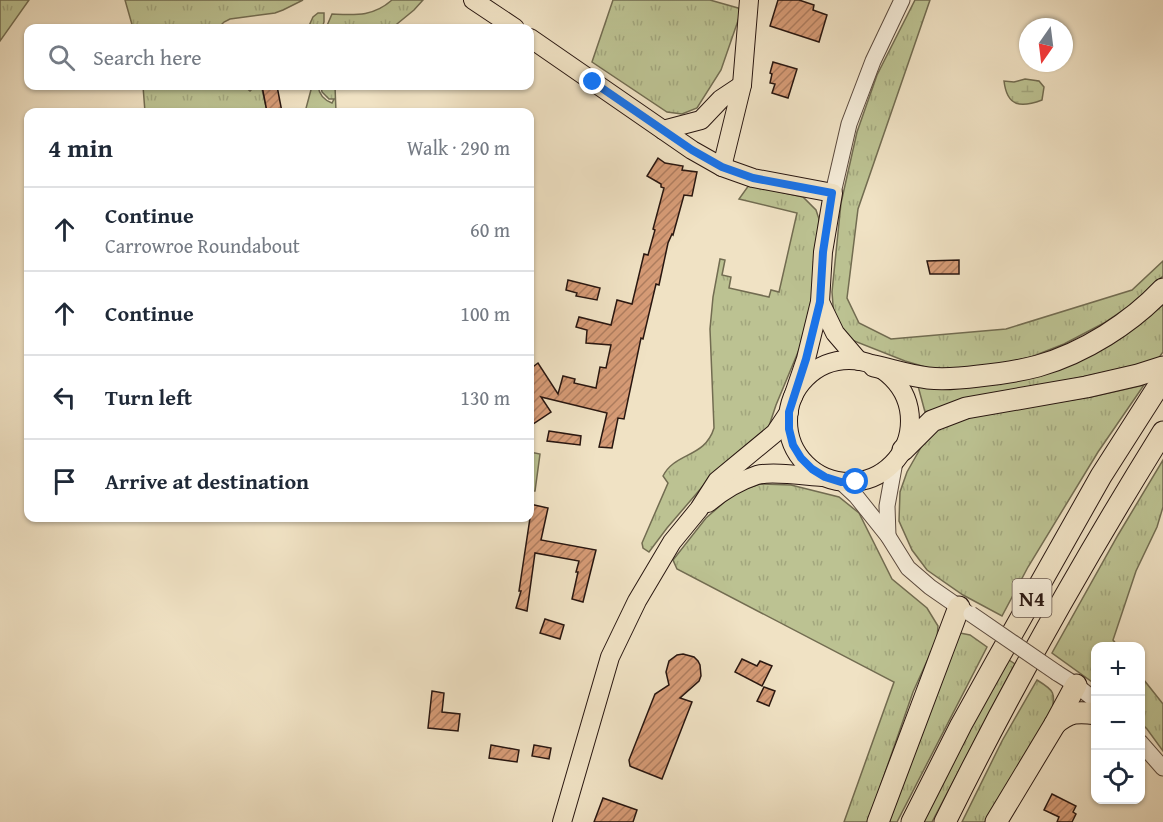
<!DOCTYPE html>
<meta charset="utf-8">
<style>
body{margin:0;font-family:"Gentium Book Plus",serif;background:#f2f2f3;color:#1f2937}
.controls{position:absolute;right:18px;bottom:18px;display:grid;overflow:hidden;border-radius:12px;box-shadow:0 2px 4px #0004}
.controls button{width:54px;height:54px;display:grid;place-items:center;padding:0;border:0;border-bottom:2px solid #e0e1e3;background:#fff;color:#1f2937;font:30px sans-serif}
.compass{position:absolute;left:1019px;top:18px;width:54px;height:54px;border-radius:50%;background:#fff;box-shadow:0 2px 4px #0004;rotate:194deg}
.stop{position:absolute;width:18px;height:18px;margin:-14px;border:4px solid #1a73e8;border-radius:50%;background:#fff}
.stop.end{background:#1a73e8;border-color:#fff;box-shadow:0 2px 6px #0008}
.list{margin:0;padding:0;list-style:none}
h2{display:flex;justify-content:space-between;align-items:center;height:78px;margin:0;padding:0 24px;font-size:26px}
h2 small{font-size:20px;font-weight:400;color:#747a83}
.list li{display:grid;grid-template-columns:39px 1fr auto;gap:18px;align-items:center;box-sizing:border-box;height:84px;padding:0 24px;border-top:2px solid #e0e1e3}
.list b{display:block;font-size:22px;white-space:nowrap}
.list p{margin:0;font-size:20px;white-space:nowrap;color:#747a83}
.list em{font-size:20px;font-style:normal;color:#747a83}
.icon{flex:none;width:33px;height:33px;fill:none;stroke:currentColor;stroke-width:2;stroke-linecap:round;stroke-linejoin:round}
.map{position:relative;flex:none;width:1163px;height:822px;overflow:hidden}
.search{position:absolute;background:#fff;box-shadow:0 2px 4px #0004;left:24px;top:24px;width:510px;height:66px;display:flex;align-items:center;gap:15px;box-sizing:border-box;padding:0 21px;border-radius:12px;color:#747a83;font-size:22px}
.panel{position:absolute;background:#fff;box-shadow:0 2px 4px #0004;left:24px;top:108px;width:510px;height:414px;border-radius:12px}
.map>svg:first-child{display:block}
</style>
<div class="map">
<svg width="1163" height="822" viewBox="0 0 1163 822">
<defs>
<pattern id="grass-tufts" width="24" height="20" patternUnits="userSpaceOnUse" patternTransform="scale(1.5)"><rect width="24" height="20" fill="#bcc292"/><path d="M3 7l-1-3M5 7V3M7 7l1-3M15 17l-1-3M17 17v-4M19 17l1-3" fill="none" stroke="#a2a67d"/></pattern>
<pattern id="wetland-marsh" width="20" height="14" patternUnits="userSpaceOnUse" patternTransform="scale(1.5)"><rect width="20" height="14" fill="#bcc292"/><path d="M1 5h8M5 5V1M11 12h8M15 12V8" fill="none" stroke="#a2a67d"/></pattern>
<pattern id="building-hatch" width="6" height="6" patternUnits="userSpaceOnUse" patternTransform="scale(1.5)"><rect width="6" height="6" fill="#d69b76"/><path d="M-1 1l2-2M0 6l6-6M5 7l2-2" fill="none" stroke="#ae7d5f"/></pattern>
</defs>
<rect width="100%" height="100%" fill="#f0e2c4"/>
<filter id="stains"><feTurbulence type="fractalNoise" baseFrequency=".00333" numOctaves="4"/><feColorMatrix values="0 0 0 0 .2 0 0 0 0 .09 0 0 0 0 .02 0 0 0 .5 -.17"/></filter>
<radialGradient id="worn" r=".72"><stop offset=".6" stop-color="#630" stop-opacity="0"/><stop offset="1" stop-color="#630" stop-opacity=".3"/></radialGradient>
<!-- grass -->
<g fill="url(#grass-tufts)" stroke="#726c51" stroke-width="1.5">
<path d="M0,0H29L0,41Z"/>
<path d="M125,0H303L283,10L275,13L230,19L224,22L218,28H133Z"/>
<path d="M392,0H423L414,10L392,28H326L332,14C355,15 373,17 392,0Z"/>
<path d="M613,0H710L738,8L741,12L721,70L697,108L682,114L667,112L592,62Z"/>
<path d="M915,0H930L858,209L847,298L859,323L891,339L1006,329L1132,290L1163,261V276L1135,302L1104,323L1064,344L1031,357L996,365L951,371L932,369L905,361L844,337L834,318L832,292L841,203L857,132L877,75Z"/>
<path d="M318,13H324V22L322,28H308L313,17Z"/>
<path d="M143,86H244L250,91L252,89H262L267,111L268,112H145Z"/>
<path d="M312,86H318C319,94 324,100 332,103L334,99H329L322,92L321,86H335L336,112H305Z"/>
<path d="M749,185L803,197L816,210L819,219L811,321L776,405L769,426L709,479L667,528L649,552L643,548L642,543L668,483L663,476C675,452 705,458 714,428L710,329L713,297L720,259L725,260L722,275L731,277L729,288L769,297L771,290L779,292L797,213L739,199Z"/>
<path d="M1163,301V352L1158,359C1082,381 1002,389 925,412L918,386L1023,378Z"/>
<path d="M1144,385L1098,452L1028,567L1002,616L963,595L927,570L912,550L899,521L900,492L907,472L928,435L952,420L994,412L1091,397Z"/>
<path d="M1163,460V507L1157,527L1136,571L1113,640L1118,646H1096L1095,684L1052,653L1118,535Z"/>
<path d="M760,484L791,485L839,497L859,513L892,579L927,608L938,626L937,639L913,692L868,822H844L894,682L677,569L673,560L706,518L736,492Z"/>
<path d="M960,633L970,635L987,647L897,822H885Z"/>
<path d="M1006,658L1015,664L932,822H923Z"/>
<path d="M1140,675L1163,704V751L1147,729L1141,723Z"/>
<path d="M1037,680C1055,691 1055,692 1052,713L986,822H962L1002,741Z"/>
</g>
<!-- wetland -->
<path fill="url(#wetland-marsh)" stroke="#726c51" stroke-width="1.5" d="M1025,79L1039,81L1044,87L1042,100C1021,108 1007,107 1004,81L1014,82Z"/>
<!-- pitch -->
<path fill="#bcc292" stroke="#726c51" stroke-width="1.5" d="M530,452L540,454L535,491H530Z"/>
<!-- building -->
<g fill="url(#building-hatch)" stroke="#281610" stroke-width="1.5">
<path d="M778,0H799L814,5L813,10L827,15L819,42L770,26Z"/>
<path d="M773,62L797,69L788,98L772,93L775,84L770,83L772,74L770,73Z"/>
<path d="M262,86H277L282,112H267Z"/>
<path d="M658,158L665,163L683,166L682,170L697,172L692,196L684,195L673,235L672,234L668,243L659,285L656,284L643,339L641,338L624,419L618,418L612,448L599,447L607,413L541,397L551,412L530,426V369L538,363L558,394L563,376L575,379L574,383L596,388L600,367L606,368L611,345L586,343L587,330L576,327L579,317L611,325L617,300L632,304L644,254L648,255L655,230L653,229L664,188L661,187V184L647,176Z"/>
<path d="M959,260V274H930L927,261Z"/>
<path d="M568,280L600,288L597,300L576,296L577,293L566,290Z"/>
<path d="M549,431L581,436L580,445L547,441Z"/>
<path d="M530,504L548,508L541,540L596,550L583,602L572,599L578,572H576L579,561L535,553L527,611L516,608L521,591H519L530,518Z"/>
<path d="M545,619L564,625L560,639L540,633Z"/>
<path d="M683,654L694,657L698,661L700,665L701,676L699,681L680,698L692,702L662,779L632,767L630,766L629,760L655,694L669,685L666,672L669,661L677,655Z"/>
<path d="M742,659L757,666L760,661L772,666L762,686L735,672Z"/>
<path d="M764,687L775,691L769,706L757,701Z"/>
<path d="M432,691L444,693L442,712L460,714L458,731L428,728Z"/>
<path d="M491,745L519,750L517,762L489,758Z"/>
<path d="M534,745L551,748L549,759L532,756Z"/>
<path d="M1052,794L1076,806L1073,812L1076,814L1072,822H1057L1059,817L1044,810Z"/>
<path d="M603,798L637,810L633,822H594Z"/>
</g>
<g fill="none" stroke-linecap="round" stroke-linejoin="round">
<defs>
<g id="minor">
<path d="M833,193L849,124L873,61L902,0"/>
<path d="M841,482L856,496L888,536L908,568L930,587L966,612"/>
<path d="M888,536L887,506L895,462"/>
<path d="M1057,673L1076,685L1096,701"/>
<path d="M1140,742L1163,768"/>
</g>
<g id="major">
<path d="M473,0L515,28"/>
<path d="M530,38L692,150L722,167L753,178L833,193L823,252L820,302L806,359L793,397"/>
<path d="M663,130L701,120L721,99L742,85"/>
<path d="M722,167L742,85L749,0"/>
<path d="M820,302L835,333L859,361"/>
<circle cx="849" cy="421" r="61"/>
<path d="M708,503C722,491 739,481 757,475C772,471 806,476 822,477"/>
<path d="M562,822L610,657L637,601L672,542L699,509L717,481L775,433L789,412"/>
</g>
<g id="highway">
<path d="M874,366C892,370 910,376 928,378C945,380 963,378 979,376C999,374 1019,371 1038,366C1084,353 1131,323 1163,289"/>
<path d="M903,450L932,421L966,408L1086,387L1138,375L1163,367"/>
<path d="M1055,724C1069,712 1077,711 1096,714"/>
<path d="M878,822L959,607"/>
<path d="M912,822L961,725L996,662L1101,476L1163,379"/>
<path d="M945,822C1011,688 1084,559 1163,432"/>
<path d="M996,822L1055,724L1076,685"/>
</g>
</defs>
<!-- minor casing -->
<use href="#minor" stroke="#5a493d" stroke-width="17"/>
<!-- major casing -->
<use href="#major" stroke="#281610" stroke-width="20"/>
<!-- highway casing -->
<use href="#highway" stroke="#281610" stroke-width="23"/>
<!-- minor -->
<use href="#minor" stroke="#f5ecd9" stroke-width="15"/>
<!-- major -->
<use href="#major" stroke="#f0e2c4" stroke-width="18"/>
<!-- highway -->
<use href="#highway" stroke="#f0e2c4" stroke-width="21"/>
<defs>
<path id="minor-bridge" d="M971,614L1057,673"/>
</defs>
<!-- minor-bridge casing -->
<use href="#minor-bridge" stroke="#5a493d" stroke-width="17" stroke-linecap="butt"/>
<!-- minor-bridge -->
<use href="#minor-bridge" stroke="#f5ecd9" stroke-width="15"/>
</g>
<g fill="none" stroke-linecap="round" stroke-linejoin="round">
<!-- route -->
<path stroke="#1a73e8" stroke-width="8" d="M593,82L692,150L722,167L753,178L832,193L823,252L820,302L806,359L789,412V429L793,445L801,458L812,469L825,477L841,482H856"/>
</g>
<g text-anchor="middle" stroke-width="4.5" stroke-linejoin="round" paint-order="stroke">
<!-- shield labels -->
<rect fill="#f5ecd9" stroke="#66564c" stroke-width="1.5" x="1012.5" y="579" width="39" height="38" rx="4.5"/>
<g font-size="22" font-weight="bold" fill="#281610">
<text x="1032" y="606">N4</text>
</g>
</g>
<rect width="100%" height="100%" filter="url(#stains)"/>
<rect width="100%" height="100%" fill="url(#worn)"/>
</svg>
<div class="controls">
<button>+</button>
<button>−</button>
<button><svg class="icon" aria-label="locate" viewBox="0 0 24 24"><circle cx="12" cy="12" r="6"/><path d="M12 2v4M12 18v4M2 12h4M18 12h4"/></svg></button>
</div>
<svg class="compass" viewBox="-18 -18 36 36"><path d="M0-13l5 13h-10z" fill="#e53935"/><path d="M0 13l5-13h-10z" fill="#747a83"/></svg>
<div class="stop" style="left:856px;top:482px"></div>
<div class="stop end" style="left:593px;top:82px"></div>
<div class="search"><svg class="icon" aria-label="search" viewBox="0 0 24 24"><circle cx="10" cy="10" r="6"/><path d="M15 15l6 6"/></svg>Search here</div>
<section class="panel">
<h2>4 min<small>Walk · 290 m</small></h2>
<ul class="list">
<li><svg class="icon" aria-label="ahead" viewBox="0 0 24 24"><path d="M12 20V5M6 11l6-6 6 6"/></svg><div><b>Continue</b><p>Carrowroe Roundabout</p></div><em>60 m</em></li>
<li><svg class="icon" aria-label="ahead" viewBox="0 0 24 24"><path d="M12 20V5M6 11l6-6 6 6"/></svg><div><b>Continue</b></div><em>100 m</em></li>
<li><svg class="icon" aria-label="left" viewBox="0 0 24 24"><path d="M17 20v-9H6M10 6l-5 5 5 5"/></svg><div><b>Turn left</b></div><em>130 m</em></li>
<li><svg class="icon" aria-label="arrive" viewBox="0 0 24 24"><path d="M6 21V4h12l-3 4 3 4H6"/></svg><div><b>Arrive at destination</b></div></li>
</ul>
</section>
</div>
